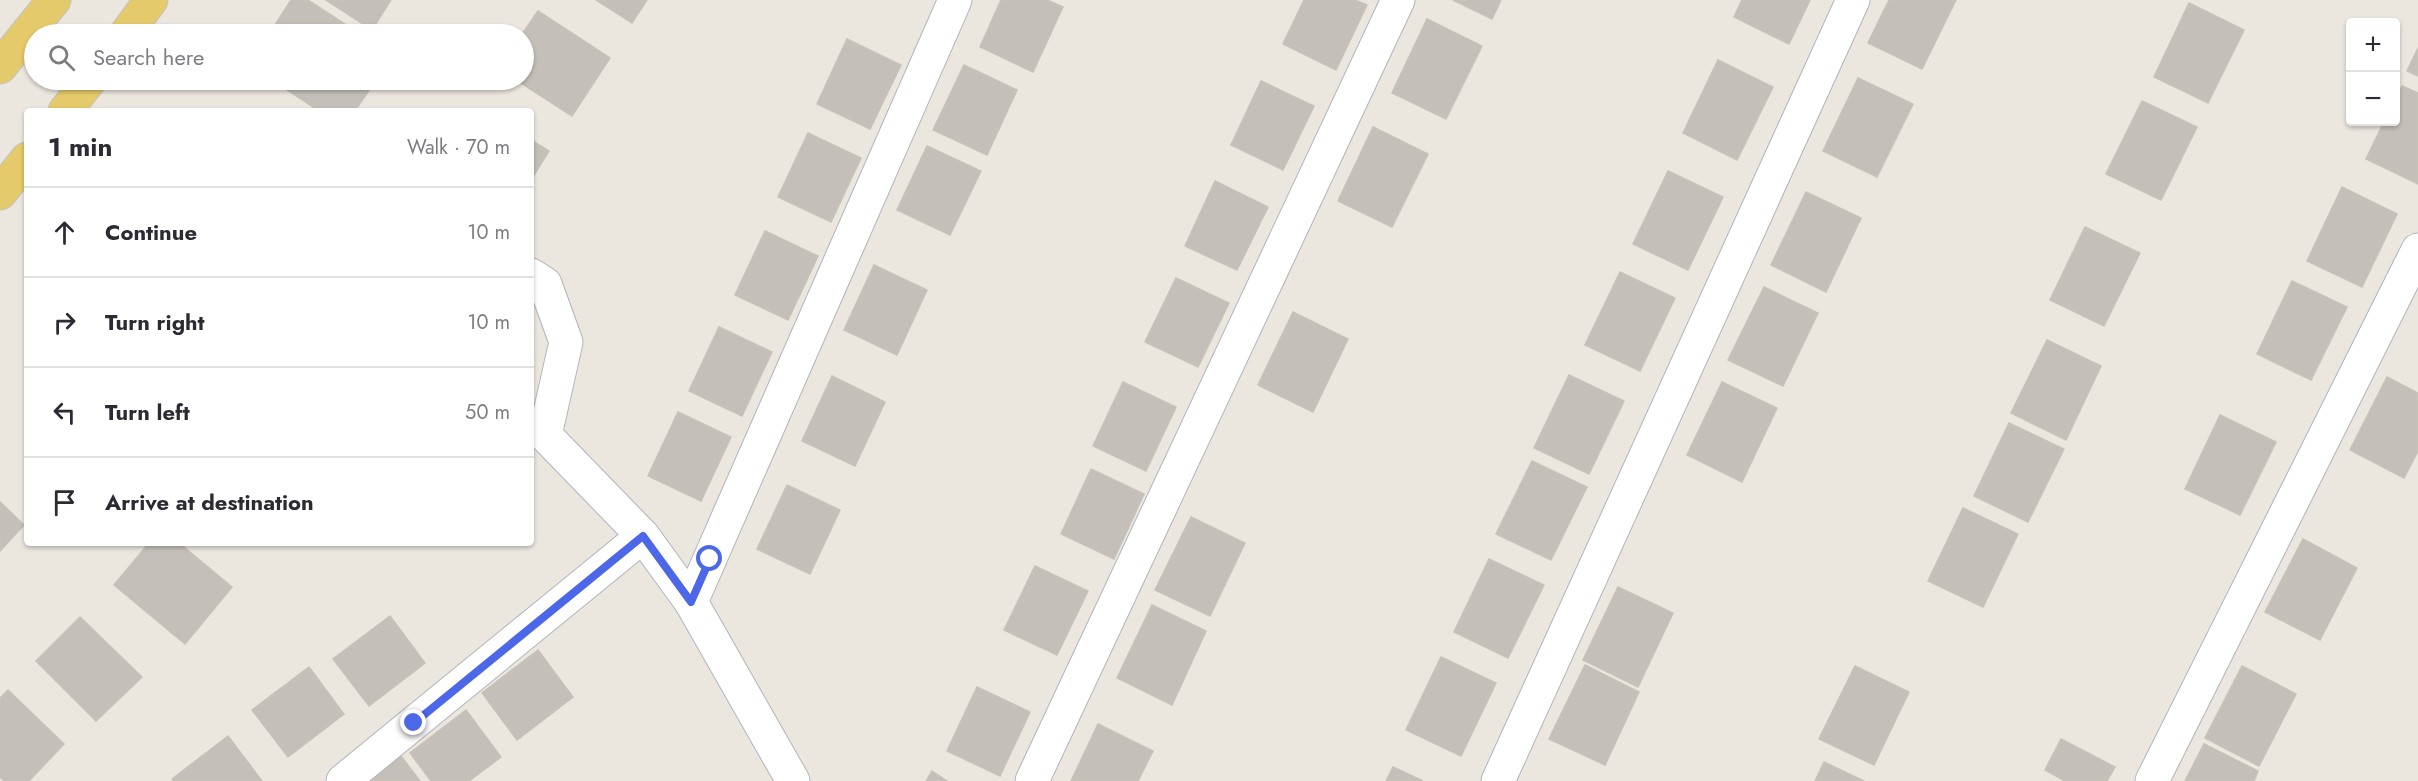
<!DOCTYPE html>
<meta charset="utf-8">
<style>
body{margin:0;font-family:Jost,sans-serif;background:#f7f7f7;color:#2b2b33}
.controls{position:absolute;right:18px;top:18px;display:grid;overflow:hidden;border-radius:6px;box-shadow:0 2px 4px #0004}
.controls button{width:54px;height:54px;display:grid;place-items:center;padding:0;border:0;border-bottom:2px solid #e1e1e2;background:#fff;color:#2b2b33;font:30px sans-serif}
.stop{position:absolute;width:18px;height:18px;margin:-14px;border:4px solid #4d67e9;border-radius:50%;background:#fff}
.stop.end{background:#4d67e9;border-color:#fff;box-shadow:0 2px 6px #0008}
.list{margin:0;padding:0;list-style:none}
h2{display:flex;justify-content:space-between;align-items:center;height:78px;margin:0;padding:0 24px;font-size:26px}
h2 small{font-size:20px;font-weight:400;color:#7c7c81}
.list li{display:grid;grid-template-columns:39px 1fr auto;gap:18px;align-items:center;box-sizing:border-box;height:90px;padding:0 24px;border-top:2px solid #e1e1e2}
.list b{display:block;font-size:22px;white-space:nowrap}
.list em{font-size:20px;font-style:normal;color:#7c7c81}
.icon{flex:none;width:33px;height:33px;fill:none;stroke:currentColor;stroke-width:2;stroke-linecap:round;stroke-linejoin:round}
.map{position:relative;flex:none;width:2418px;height:781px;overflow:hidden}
.search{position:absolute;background:#fff;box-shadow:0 2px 4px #0004;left:24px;top:24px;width:510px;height:66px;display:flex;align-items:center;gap:15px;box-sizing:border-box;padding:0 21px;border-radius:33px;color:#7c7c81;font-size:22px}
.panel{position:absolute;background:#fff;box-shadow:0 2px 4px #0004;left:24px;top:108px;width:510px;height:438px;border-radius:6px}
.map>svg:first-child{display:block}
</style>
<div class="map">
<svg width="2418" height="781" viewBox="0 0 2418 781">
<rect width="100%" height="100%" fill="#ebe6de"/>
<!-- building -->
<g fill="#c4c0b9" stroke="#c6c2b8" stroke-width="1.5">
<path d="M291,0H308L360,34H269Z"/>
<path d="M326,0H391L372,30Z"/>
<path d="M596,0H647L632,23Z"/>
<path d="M1001,0H1047L1063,7L1033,72L980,47Z"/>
<path d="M1304,0H1355L1367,5L1336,70L1283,44Z"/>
<path d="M1453,0H1501L1492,19Z"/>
<path d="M1742,0H1810L1789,44L1734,17Z"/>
<path d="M1889,0H1956L1922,69L1868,43Z"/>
<path d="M2189,3L2244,30L2208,103L2154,77Z"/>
<path d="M538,11L610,58L572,116L516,80H524L522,34Z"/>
<path d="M1427,19L1482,46L1446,119L1392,93Z"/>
<path d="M847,39L901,65L870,129L817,104Z"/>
<path d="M2418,48V76L2407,71Z"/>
<path d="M1718,60L1773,87L1737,160L1683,133Z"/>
<path d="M964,65L1017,90L987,155L933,130Z"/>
<path d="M1858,78L1913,104L1877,177L1823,151Z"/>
<path d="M272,80H376L355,111H319Z"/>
<path d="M1261,81L1314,106L1283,170L1231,145Z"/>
<path d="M2402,86L2418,93V184L2366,159L2384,122H2396V99Z"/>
<path d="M2142,101L2197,127L2161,200L2106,174Z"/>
<path d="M1373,127L1428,154L1392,227L1338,201Z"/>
<path d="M808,133L861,158L831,222L778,197Z"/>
<path d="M531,140L549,151L531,180Z"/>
<path d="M927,146L981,171L950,235L897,210Z"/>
<path d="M1668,171L1723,197L1688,270L1633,244Z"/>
<path d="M1215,181L1268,207L1237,270L1185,246Z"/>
<path d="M2342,187L2397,214L2362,287L2307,261Z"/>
<path d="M1806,192L1861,218L1826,292L1771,265Z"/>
<path d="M2085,227L2140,253L2104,326L2050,300Z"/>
<path d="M765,231L818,256L788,320L735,295Z"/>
<path d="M874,265L927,290L897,355L844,330Z"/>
<path d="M1620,272L1675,298L1640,371L1585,345Z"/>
<path d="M1176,278L1229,303L1198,367L1145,342Z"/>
<path d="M2292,281L2347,307L2311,380L2257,354Z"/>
<path d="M1764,287L1818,313L1783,386L1728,360Z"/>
<path d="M1293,312L1348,339L1313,412L1258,385Z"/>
<path d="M719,327L772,352L742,416L689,391Z"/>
<path d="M2047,340L2101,366L2066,440L2011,413Z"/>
<path d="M1569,375L1624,401L1589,474L1534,448Z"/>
<path d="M832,376L885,402L855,466L802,441Z"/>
<path d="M2387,377L2418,393V451L2404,478L2350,450Z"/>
<path d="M1123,382L1176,407L1146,471L1093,446Z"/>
<path d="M1722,382L1777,408L1742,482L1687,455Z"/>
<path d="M678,412L731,437L701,501L648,476Z"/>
<path d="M2220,415L2276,442L2240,515L2185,489Z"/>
<path d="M2009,423L2064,449L2028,522L1974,496Z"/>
<path d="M1532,461L1587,487L1551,560L1496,534Z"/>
<path d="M1091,469L1144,494L1114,559L1061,534Z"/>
<path d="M787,485L840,510L810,574L757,549Z"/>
<path d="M0,502L24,525L0,551Z"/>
<path d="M1963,508L2018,534L1983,607L1928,581Z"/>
<path d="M1191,517L1245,543L1210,616L1155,590Z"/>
<path d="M2303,539L2357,568L2320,640L2265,612Z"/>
<path d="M149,543H179L232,587L185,644L114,585Z"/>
<path d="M1489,559L1544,585L1508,658L1454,632Z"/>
<path d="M1035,566L1088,591L1057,655L1004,630Z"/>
<path d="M1618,587L1673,613L1638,687L1583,660Z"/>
<path d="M1152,605L1206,631L1172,705L1117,678Z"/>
<path d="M390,616L425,663L369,706L333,659Z"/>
<path d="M80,617L142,677L96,721L36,661Z"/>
<path d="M538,650L573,697L517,740L482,693Z"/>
<path d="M1441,657L1496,683L1461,756L1406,730Z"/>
<path d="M1585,665L1639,692L1605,765L1549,739Z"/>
<path d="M1855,666L1909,692L1874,765L1819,739Z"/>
<path d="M2242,666L2296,694L2259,766L2205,738Z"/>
<path d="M309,667L344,714L288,757L252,710Z"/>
<path d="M977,687L1030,712L1000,776L947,751Z"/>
<path d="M8,690L64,744L29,781H4L0,777V698Z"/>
<path d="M466,710L501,757L469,781H431L410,753Z"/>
<path d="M1098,724L1153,751L1138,781H1071Z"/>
<path d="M228,736L262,781H174L172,779Z"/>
<path d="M2061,739L2115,767L2107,781H2065L2045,770Z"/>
<path d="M2204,744L2258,771L2254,781H2185Z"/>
<path d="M401,756L420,781H369Z"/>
<path d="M1824,762L1864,781H1815Z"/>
<path d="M1393,767L1423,781H1386Z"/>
<path d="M932,771L947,781H926Z"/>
</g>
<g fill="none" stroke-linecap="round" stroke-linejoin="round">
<defs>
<g id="street">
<path d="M531,275L545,284L566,342L545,435L643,536L691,602L793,781"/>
<path d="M691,602L955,0"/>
<path d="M343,781L643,536"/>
<path d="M1032,781L1398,0"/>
<path d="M1498,781L1853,0"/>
<path d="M2152,781L2418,250"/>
</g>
<g id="primary">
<path d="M126,34L151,0"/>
<path d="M0,67L54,0"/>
<path d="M65,111L90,80"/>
<path d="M0,193L27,159"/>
</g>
</defs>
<!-- street casing -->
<use href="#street" stroke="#b1b4bd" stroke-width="35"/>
<!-- primary casing -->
<use href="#primary" stroke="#c4c4c4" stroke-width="35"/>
<!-- street -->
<use href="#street" stroke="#fff" stroke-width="33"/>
<!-- primary -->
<use href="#primary" stroke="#e4ca6a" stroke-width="33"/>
</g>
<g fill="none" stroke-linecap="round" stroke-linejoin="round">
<!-- route -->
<path stroke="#4d67e9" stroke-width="8" d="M414,723L643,536L691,602L710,559"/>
</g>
</svg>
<div class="controls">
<button>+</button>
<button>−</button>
</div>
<div class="stop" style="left:710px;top:559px"></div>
<div class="stop end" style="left:414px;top:723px"></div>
<div class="search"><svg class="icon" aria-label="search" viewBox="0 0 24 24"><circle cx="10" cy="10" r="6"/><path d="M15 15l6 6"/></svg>Search here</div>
<section class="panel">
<h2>1 min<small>Walk · 70 m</small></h2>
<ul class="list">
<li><svg class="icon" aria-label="ahead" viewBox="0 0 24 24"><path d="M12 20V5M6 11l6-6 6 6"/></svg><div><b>Continue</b></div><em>10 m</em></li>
<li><svg class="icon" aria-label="right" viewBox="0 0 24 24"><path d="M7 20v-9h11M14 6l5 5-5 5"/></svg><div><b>Turn right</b></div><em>10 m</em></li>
<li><svg class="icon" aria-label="left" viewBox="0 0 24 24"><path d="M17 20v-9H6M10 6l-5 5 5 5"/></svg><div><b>Turn left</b></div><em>50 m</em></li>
<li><svg class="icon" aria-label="arrive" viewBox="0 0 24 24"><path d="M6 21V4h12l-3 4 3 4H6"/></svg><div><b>Arrive at destination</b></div></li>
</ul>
</section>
</div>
